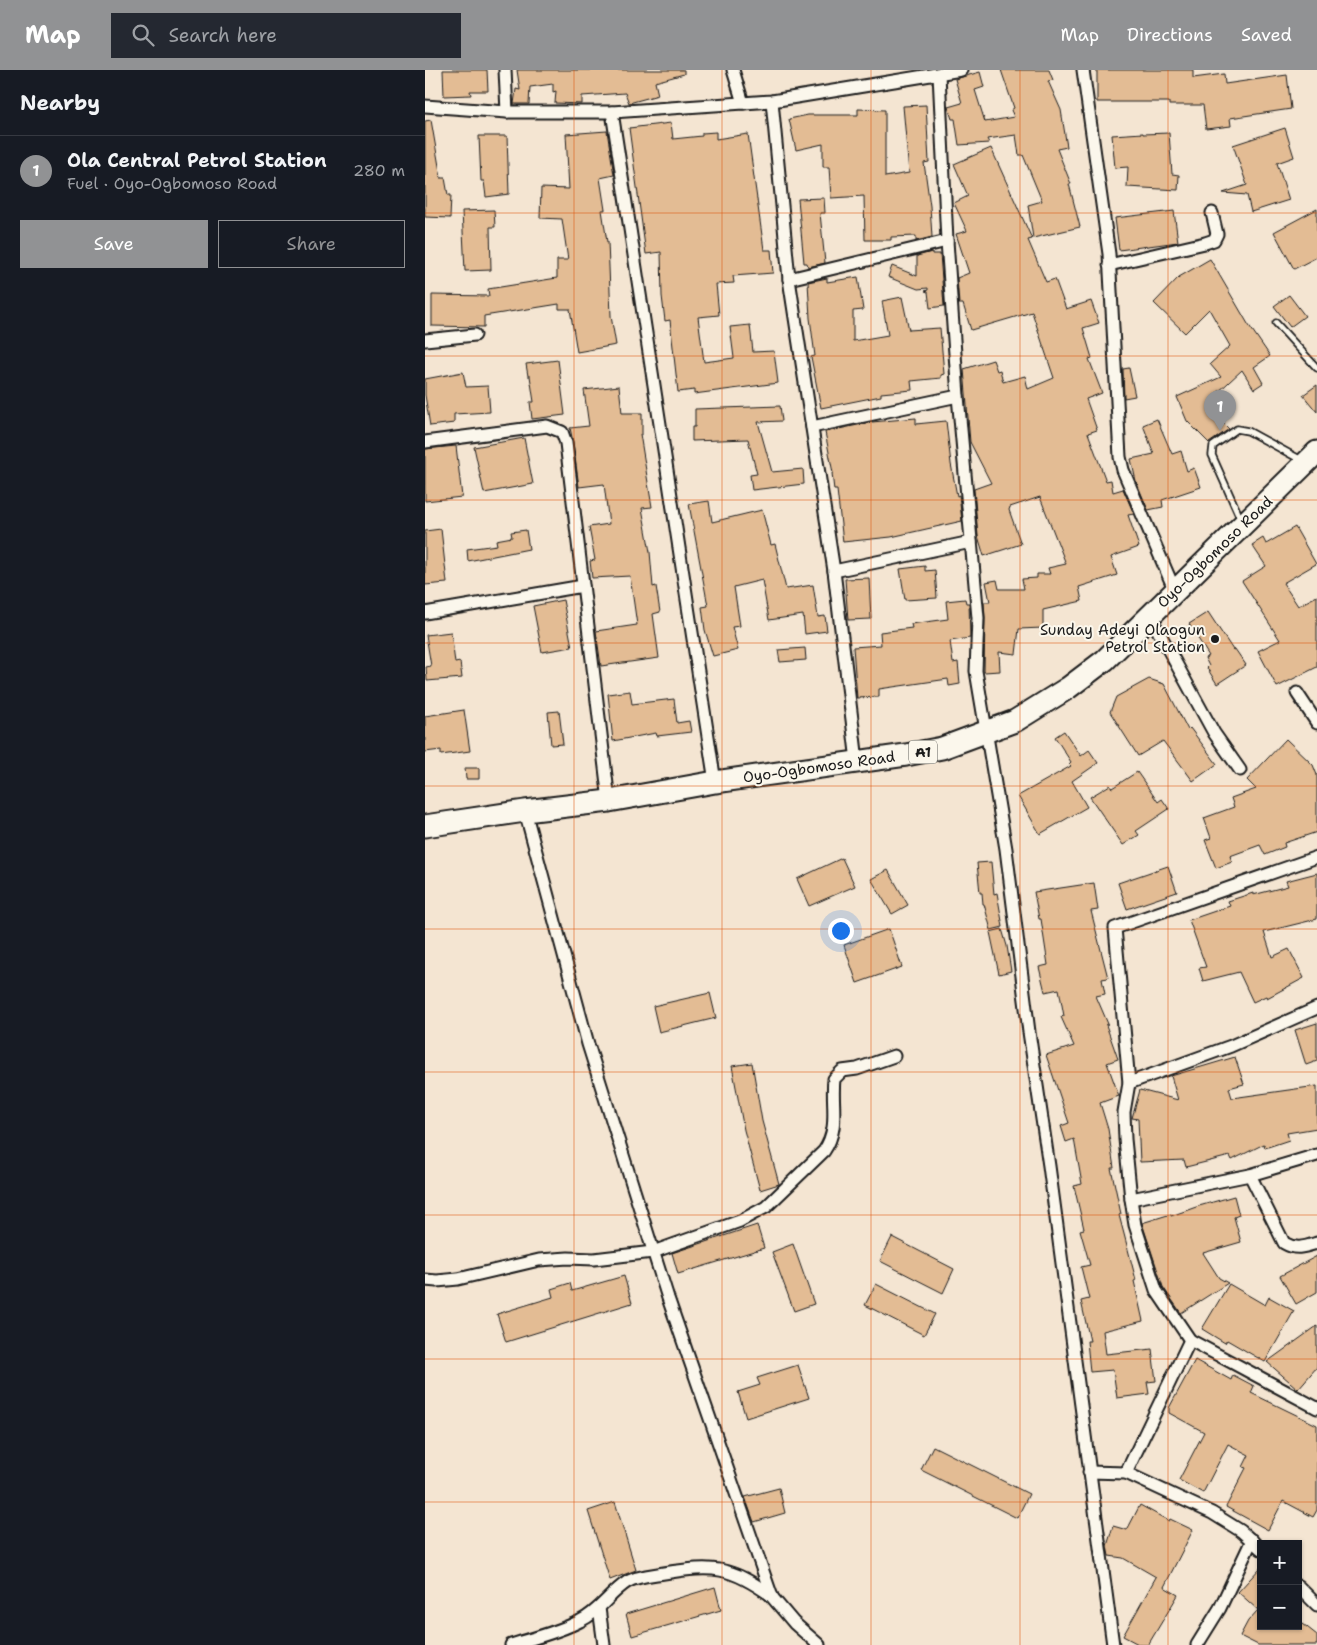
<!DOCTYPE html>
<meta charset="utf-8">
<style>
body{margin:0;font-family:"Shantell Sans",sans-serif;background:#242831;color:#f1f3f6}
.controls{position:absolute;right:15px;bottom:15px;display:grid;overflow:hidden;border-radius:0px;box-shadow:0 1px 4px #0004}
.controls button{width:45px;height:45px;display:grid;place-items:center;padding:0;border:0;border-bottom:1px solid #363941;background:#171b24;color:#f1f3f6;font:25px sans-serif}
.you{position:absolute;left:415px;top:860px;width:18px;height:18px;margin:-12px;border:4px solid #fff;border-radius:50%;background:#1a73e8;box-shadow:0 0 0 8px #1a73e833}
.badge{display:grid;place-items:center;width:32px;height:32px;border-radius:50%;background:#919294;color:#fff;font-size:16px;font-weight:700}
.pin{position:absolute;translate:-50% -41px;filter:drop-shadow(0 1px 2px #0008)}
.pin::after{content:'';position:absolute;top:26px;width:18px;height:15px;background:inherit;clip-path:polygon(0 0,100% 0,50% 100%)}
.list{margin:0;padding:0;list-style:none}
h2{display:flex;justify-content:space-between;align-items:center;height:65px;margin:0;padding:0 20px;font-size:21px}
h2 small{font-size:16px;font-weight:400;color:#9ea1a6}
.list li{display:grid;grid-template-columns:32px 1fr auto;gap:15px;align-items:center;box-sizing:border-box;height:70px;padding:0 20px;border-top:1px solid #363941}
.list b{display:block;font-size:19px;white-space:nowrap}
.list p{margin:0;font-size:16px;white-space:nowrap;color:#9ea1a6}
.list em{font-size:16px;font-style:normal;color:#9ea1a6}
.actions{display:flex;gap:10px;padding:15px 20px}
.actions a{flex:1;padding:11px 0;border:1px solid #919294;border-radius:0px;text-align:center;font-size:18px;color:#919294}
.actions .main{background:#919294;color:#fff}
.icon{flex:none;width:28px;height:28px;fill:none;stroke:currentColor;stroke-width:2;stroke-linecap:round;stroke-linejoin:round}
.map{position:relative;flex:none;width:892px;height:1575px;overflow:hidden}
header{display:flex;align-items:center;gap:30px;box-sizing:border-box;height:70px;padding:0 25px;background:#919294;color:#fff}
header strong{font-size:24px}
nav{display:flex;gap:28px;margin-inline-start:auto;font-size:18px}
.search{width:350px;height:45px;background:#242831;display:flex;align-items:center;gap:12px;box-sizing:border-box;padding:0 18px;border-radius:0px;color:#9ea1a6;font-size:19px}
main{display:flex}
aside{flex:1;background:#171b24}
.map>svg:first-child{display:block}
</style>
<header>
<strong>Map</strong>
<div class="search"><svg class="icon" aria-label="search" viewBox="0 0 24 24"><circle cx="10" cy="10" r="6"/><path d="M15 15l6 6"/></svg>Search here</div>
<nav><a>Map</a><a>Directions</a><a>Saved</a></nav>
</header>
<main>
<aside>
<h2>Nearby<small></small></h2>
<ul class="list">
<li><span class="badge">1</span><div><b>Ola Central Petrol Station</b><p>Fuel · Oyo-Ogbomoso Road</p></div><em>280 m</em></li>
</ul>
<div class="actions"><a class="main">Save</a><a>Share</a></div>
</aside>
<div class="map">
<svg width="892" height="1575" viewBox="0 0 892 1575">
<rect width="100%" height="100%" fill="#f4e5d2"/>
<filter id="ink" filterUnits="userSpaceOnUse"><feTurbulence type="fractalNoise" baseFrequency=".02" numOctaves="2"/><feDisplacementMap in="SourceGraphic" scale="10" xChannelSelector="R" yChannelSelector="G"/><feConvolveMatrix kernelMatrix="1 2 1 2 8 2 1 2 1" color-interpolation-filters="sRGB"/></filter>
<g filter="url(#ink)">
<!-- building -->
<g fill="#e3bc94" stroke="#1c1c1c">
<path d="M18,0H62L63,21H45L46,25L19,26Z"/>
<path d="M92,0H259V4L230,12L233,25L204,33L200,23L157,26V34L130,33L131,21L128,22V14L105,17L104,34H89L91,19L95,20Z"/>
<path d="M576,0H624L628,10L623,11L636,40L642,77L632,79L646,114H644L655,157L608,168L603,135L617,131L598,85H594L591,65L562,69L564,73L534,75L530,49H527L523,37L537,33L530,9L555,2L559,17L550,20L560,52L589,47L586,40L589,38Z"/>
<path d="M672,0H768V8L799,4L800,14L862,5L866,39L805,48L806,56L781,59L778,35H744V32H672Z"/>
<path d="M501,35L504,92L499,93L505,136L507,167L491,171V166L466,167V170H440L439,126L406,128L404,97H398V74L371,80L364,49L383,45H433V39L460,40V107L484,103L478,36Z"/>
<path d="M6,50L16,108H20L23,125H26L25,148L0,147V51Z"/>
<path d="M246,53L248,69L277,66V63L291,62V69L323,64L339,180H346L348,203L308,206L309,213L291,214L294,245L273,247L279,292L309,288L305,257L325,255L328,282L349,281L353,313L269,324V320L253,322L245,250L240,251L237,226L236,182L221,184L204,58Z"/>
<path d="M860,58L869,87L852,93L864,130L826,142L822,125L798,123L822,115L808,75Z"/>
<path d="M182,61L189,105L175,108L180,140H177L182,172H183L186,246L191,275L152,282L145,239H134V234L59,246V257L7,256V225L64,226L63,219L132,208V190H143L137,149L115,148L116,118L144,119L141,64Z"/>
<path d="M718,63V64L744,63L747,104L754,105L753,120L702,117L703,97L690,98L687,65Z"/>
<path d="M54,66H82L84,124L61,127L59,111H56Z"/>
<path d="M566,78L607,169L603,170L621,212L630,209L641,239L666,231L674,253L658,258L667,288L664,289L677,323L661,329L672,360L663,363L681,411L686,410L688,422L698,419L709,444L703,445L714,477L686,487L692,505L654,517L657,531L618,540V558L594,559L591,584L574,582L575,601L559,602L560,548L559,532H565L561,512L572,510L574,519H599L597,509L612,508V504H625L623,498L641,494L615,427L585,437L584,440L596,474L559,486L553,466L549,419L566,413L545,372L539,299L568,290L572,301L575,300L578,312L600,306L603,319L629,308L607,242L546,260L538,234H534L532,208L544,203L531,164L542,161L529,133L543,126L529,94Z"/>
<path d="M399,128L400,143H395L400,193L383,197L382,193H379L373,129Z"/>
<path d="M892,139V187L869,199L849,162Z"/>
<path d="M69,140L70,157H65L66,200L40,201L37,141Z"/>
<path d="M749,141L753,172L694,180L690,148Z"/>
<path d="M507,182V184H515L519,236L505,238L503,222L500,221L503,220V218L493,219L463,207L467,196L492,206V186Z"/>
<path d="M785,189L823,254L845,286L829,297L838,313L829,319L817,300L790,325L795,338L787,342L804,359L784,373L762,351L752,327L796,307L785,294L805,276L784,239L760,263L729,233L754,207Z"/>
<path d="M433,207L438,240L428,241V271L463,265L457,231L477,227L484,260L515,258L519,304L516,305V308L486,311L487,320L456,323V326L396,338L386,287L390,286L385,248L383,212L402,208V212Z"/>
<path d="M864,225L880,246L865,257L849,236Z"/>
<path d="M133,290L140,345L107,349L105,332H109L105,306H103L101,294Z"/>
<path d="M704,298L710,326L699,328L698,299Z"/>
<path d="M38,302L41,317L63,316L65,342L29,344V353L5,356L0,325V309Z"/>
<path d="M892,315V342L878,325Z"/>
<path d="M194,316L197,343H217V364H215L227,437L217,438L225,482L228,517L231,516L235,542L228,544L234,588L176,596L171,561L212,555L205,506L167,508L165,491L170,490L164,457L184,454L179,414L154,417L148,372L145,358L164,356L159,320Z"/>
<path d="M355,336L357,351L333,352L347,402L378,399L379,414L327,420L325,405L332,404L323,369L267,371V357H270V339Z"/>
<path d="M491,348V354L521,351L526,394L532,426L534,425L537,451L466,467L418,472L412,420H409L407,403H408L400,362L447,352Z"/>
<path d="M732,349L747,384L756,381L762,401L769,398L776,417L737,430L738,437L723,440L711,411L706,389L729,384L718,355Z"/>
<path d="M99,368L108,414L59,423L49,377Z"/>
<path d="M31,376L37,427L0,431V379Z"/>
<path d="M284,431L287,452L337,440L346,475L350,474L361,519L388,515L393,547L400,546L402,561L380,564L378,545L344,550L337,510L309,517L315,556L307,557L313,580L288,586L280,560L277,537L283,536L264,434Z"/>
<path d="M870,457L891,494L858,513L873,536L892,526V597L852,617L833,581L855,570L817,511L841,496L827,475L838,468L841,474Z"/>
<path d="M16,459L22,513L0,515V461Z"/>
<path d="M101,460L104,479L43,491L42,479L72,475L71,470L87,467L86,462Z"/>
<path d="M500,496V501L510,500L512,528L480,530L475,499Z"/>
<path d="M444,508L446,549L423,550L420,509Z"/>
<path d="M540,529L541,533H544L545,568L525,571L528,593L533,592L535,614L524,616L523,609L454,619V627L432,628L428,577L456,575L455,562L487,558L486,554L523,549L521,531Z"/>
<path d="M138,530L147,577L117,582L108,536Z"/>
<path d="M783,542L808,580L810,579L821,595L792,614L782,598L784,596L780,588L784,586L764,554Z"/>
<path d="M26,562L30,593L35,592L37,608L2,611L1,597L6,596L1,565Z"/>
<path d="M380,578L381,590L355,592L353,580Z"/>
<path d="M724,609L739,614L763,660L765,658L792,694L768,711L738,671L713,686L685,642L691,627Z"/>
<path d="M205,621L207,634L249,629L252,653L264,651L266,662L232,666L231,663L188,671L183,624Z"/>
<path d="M39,640L45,681L16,685V680L0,682V646Z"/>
<path d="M134,641L138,674L126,675L123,642Z"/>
<path d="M639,661L656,686L664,680L673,693L647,711L662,737L615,764L593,726L646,696L644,694L646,692L630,667Z"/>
<path d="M861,669L888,695L892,705V762L859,773L860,777L840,785L835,775L805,786L807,792L791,798L780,770L786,768L779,748L809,737L806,728L831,719L822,710Z"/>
<path d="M40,698H54V709H41Z"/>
<path d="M712,702L733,732L737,729L744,739L711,761L714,765L698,775L665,727L685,715L687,718Z"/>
<path d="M417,788L430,816L384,836L372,809Z"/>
<path d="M566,792L569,824L572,823L578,857L566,860L559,834H558L557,823H555L552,793Z"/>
<path d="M743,796L752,822L702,839L693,813Z"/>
<path d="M463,800L483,835L467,844L446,809Z"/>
<path d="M892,803V849L839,862L847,887L864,879L879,908L842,928L841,926L828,932L814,902L778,911L774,898L781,897L764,850L805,836L803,831L828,823V825L863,816L861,811Z"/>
<path d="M669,813L673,840L666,841L683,908L677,909L680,924L671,926L683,954L681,955L693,989L682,993L694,1026L675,1033L683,1059L689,1098H686L696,1144L694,1145L711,1210L709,1211L718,1251L678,1261L681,1284L727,1279L731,1311L722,1312L724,1324L692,1328L688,1300L665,1302L662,1271H665L656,1231L664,1229L656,1197L665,1195L655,1160L659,1159L649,1116L657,1114L649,1069L641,1072L636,1056L644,1053L621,985L649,976L636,947L639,946L634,919L620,922L614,897L623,895L616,849H614L609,822Z"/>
<path d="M464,859L477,897L432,913L419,875Z"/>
<path d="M577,859L582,876L586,901L574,904L565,862Z"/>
<path d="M285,923L291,948L234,962L228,936Z"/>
<path d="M892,953V991L881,995L870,960Z"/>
<path d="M810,987L819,1014L804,1018L807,1028L892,1016V1058L862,1063L864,1070L840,1078L839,1074L807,1090L805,1086L761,1097L759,1090L715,1092L713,1049L707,1048L715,1020L753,1030L746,1006Z"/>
<path d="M327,993L337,1051L354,1114L335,1120L319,1060L307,996Z"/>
<path d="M809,1126L814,1145L809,1147L816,1172L778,1183L794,1208L803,1213L756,1243L738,1217L717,1153L746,1144V1146L774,1136Z"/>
<path d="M332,1155L339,1178L253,1204L247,1183Z"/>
<path d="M467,1167L529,1199L518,1223L455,1191Z"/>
<path d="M368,1174L389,1234L369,1241L347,1182Z"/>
<path d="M892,1186V1222L871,1234L855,1206Z"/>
<path d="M199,1206L207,1233L81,1272L72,1244L128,1227L126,1219L145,1213L147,1221Z"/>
<path d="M451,1214L510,1244L499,1265L440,1235Z"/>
<path d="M804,1214L840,1235L844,1227L869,1241L840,1292L802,1270L800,1273L777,1259Z"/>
<path d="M892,1256V1297L873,1319L842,1292Z"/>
<path d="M770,1290L806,1310L808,1305L829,1316L826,1323L892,1355V1440L888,1447L858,1431L843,1460L801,1437L821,1398L818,1397L824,1385L803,1374L778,1423L754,1410L779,1362L744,1343V1338Z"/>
<path d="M373,1295L384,1328L321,1348L313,1322L335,1315L332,1308Z"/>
<path d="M508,1376L604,1424L592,1448L496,1400Z"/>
<path d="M354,1418L360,1443L329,1452L320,1427Z"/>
<path d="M190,1432L211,1500L185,1510L163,1441Z"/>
<path d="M715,1435L744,1451L745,1449L768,1460L739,1517L753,1525L723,1575H715L698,1566L731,1507L698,1488L684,1486L682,1476L688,1456L702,1460Z"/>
<path d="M836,1497V1556H873V1550L892,1565V1575H833L815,1566L823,1551L833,1540L813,1522Z"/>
<path d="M290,1517L296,1540L207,1566L201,1544Z"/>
</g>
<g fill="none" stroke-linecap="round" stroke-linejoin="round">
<defs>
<g id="lane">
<path d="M851,253L892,298"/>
<path d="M816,450L787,385L788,376L812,359L823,361L878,391"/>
</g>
<g id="street">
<path d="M80,0L82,42"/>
<path d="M308,0L318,33"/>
<path d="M658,0L684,184L695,387L698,400L750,521"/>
<path d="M514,4L522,171L533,326L553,548L551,601L581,779L604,962L624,1096L688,1575"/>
<path d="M347,31L364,209L409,501L432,691"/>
<path d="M0,36L82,42H187L347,31L536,0"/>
<path d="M187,42L290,712"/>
<path d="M684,195L780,173L789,170L792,164L787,143"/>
<path d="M364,209L522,171"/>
<path d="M0,270L50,265"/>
<path d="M387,357L533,326"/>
<path d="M0,372L122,356L137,362L141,373L184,731"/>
<path d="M409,501L546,472"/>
<path d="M0,543L158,516"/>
<path d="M725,546L789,663L815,700"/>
<path d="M872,623L892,653"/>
<path d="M100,741L163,974L243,1228L347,1527L369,1553L394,1575"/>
<path d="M892,787L690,858L704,1013L699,1042L700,1069L706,1129L710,1155L731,1220L765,1270L892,1338"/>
<path d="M704,1013L806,976L892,938"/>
<path d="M825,1105L859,1173C871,1180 879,1177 892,1173"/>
<path d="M706,1129L825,1105L892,1085"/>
<path d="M0,1210L12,1211L33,1209L114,1190L143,1188L169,1189L228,1182L315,1151L341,1137L399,1081C415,1058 406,1034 409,1009L417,1001L432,999L469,986"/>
<path d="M664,1402L701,1403L787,1443L816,1461L836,1479"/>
<path d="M701,1403L765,1270"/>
<path d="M873,1516L892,1535"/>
<path d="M174,1538L179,1575"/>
<path d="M86,1575C109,1568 134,1562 155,1551C174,1542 185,1523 202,1512C212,1506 227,1505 239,1503C289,1495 305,1496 347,1526"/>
<path d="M772,1575L795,1538L827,1470"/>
</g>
<path id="highway" d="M0,756L100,741L184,731L290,712L481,685L517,678L590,651L643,618L680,590L892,382"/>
</defs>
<!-- lane casing -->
<use href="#lane" stroke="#1c1c1c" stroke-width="9"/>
<!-- street casing -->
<use href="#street" stroke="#1c1c1c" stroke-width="15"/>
<!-- highway casing -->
<use href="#highway" stroke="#1c1c1c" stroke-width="25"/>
<!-- lane -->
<use href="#lane" stroke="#fbf7ec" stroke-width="5.5"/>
<!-- street -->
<use href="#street" stroke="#fbf7ec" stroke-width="11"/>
<!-- highway -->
<use href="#highway" stroke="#fbf7ec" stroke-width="21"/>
</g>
</g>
<!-- grid -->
<path fill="none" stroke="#de560d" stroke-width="1" stroke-opacity="0.55" d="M149,0V1575M297,0V1575M446,0V1575M595,0V1575M743,0V1575M0,143H892M0,286H892M0,430H892M0,573H892M0,716H892M0,859H892M0,1002H892M0,1145H892M0,1289H892M0,1432H892"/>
<!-- markers -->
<circle fill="#1c1c1c" stroke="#fbf7ec" stroke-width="2" cx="790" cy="569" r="5"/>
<g text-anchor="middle" stroke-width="4" stroke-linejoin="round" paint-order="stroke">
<!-- shield labels -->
<rect fill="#fbf7ec" stroke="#5f5e5a" stroke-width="1" x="484" y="670.5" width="28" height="23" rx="4"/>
<g font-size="14" font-weight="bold" fill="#1c1c1c">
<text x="498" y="687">A1</text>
</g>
<!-- street labels -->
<g font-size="15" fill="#1c1c1c" stroke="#fbf7ec">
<text transform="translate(790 482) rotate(-44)" y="5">Oyo-Ogbomoso Road</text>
<text transform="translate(394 697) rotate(-8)" y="5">Oyo-Ogbomoso Road</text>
</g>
<!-- poi labels -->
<g font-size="15" fill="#1c1c1c" stroke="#fbf7ec" text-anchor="end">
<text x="780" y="565">Sunday Adeyi Olaogun<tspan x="780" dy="17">Petrol Station</tspan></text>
</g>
</g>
</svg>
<div class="controls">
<button>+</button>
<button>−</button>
</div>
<div class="you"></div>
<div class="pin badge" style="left:795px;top:361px">1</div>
</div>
</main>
